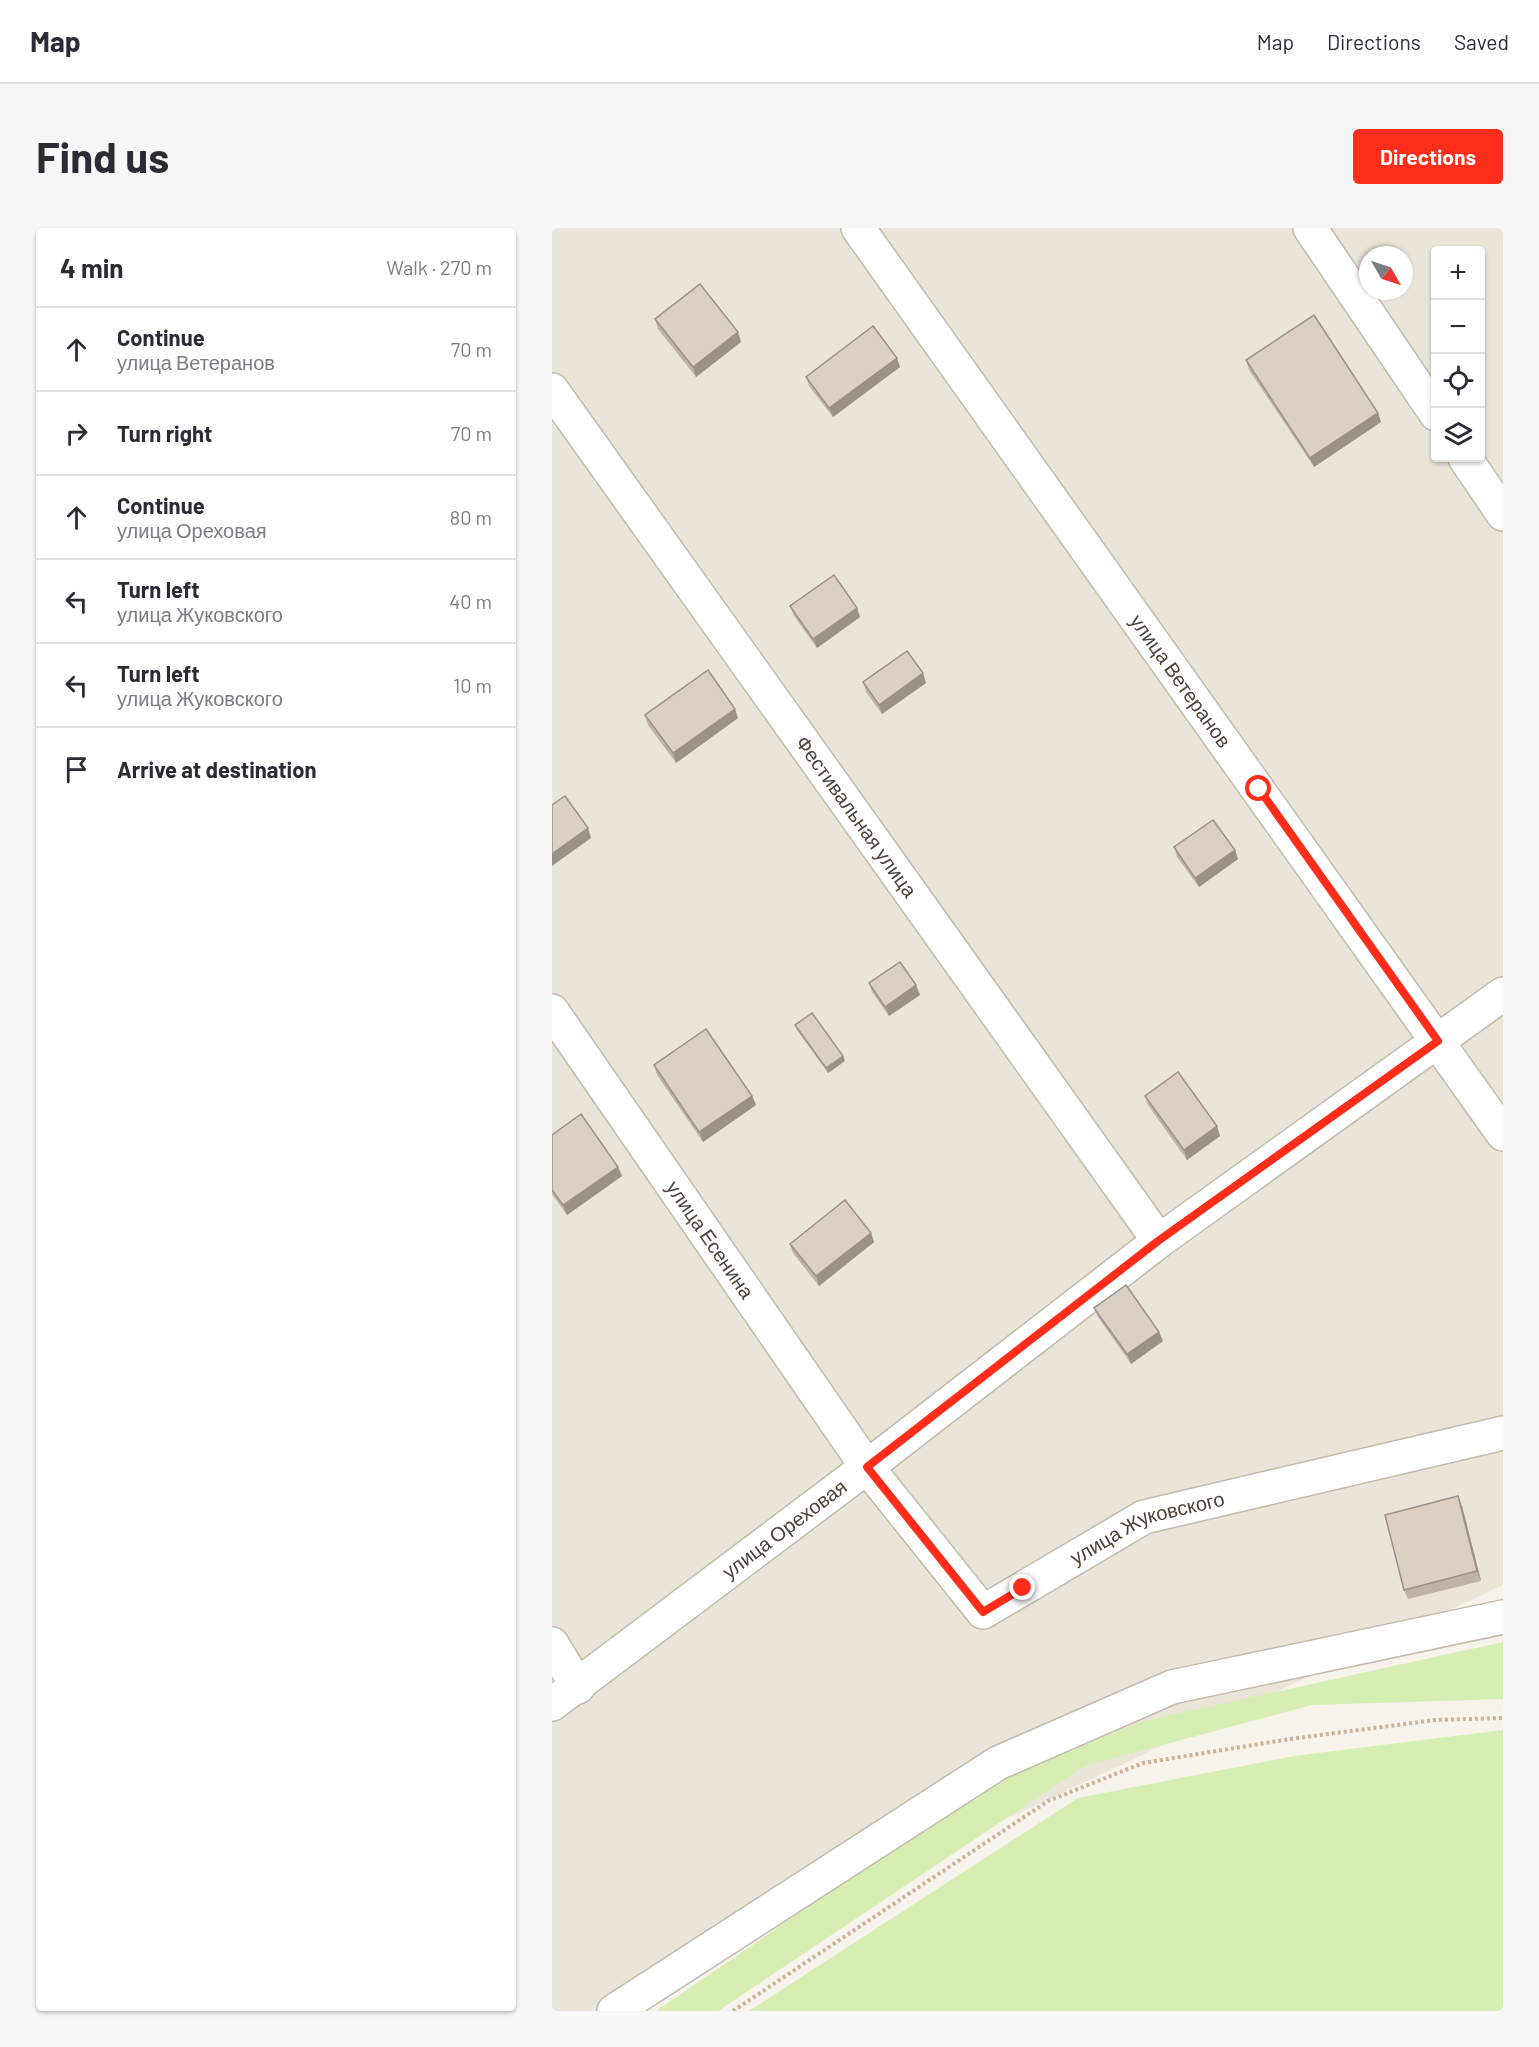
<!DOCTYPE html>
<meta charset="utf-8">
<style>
body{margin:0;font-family:Barlow,sans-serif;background:#f7f7f7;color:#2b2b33}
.controls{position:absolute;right:18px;top:18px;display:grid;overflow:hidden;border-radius:6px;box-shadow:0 2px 4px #0004}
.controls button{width:54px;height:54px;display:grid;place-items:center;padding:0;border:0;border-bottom:2px solid #e1e1e2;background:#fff;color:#2b2b33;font:30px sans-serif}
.compass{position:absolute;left:807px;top:18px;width:54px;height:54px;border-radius:50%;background:#fff;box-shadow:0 2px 4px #0004;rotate:129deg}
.stop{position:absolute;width:18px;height:18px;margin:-14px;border:4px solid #ff2d1a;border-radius:50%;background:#fff}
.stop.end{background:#ff2d1a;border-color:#fff;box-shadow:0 2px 6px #0008}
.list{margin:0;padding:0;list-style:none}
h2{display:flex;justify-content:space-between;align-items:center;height:78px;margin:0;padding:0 24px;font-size:26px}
h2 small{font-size:20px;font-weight:400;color:#7c7c81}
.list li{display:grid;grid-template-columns:39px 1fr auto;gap:18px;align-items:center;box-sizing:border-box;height:84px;padding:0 24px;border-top:2px solid #e1e1e2}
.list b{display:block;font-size:22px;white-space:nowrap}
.list p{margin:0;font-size:20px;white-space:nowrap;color:#7c7c81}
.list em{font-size:20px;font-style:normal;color:#7c7c81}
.icon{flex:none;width:33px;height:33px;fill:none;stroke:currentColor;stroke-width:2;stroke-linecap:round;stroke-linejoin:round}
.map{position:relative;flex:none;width:951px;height:1783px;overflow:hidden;border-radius:6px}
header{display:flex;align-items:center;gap:36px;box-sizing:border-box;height:84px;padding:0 30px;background:#fff;border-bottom:2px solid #e1e1e2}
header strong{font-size:28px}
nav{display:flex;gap:33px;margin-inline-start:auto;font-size:21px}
.intro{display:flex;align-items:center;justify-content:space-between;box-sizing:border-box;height:144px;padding:0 36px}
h1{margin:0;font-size:42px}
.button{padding:15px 27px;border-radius:6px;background:#ff2d1a;color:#fff;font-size:21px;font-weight:700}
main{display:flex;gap:36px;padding:0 36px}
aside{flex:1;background:#fff;border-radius:6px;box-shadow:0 2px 4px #0004}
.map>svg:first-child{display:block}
</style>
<header>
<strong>Map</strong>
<nav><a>Map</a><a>Directions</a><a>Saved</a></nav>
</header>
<div class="intro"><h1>Find us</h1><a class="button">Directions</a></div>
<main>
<aside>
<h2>4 min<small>Walk · 270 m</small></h2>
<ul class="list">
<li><svg class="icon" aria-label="ahead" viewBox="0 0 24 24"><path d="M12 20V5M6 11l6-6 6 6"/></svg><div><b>Continue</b><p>улица Ветеранов</p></div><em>70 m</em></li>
<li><svg class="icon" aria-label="right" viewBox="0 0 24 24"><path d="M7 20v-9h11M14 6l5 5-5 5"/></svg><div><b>Turn right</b></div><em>70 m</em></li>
<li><svg class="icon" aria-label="ahead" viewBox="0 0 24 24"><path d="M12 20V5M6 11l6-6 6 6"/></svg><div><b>Continue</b><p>улица Ореховая</p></div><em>80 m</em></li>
<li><svg class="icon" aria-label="left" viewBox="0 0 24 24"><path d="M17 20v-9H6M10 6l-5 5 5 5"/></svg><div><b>Turn left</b><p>улица Жуковского</p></div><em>40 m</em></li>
<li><svg class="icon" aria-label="left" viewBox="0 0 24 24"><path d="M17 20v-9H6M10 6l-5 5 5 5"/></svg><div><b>Turn left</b><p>улица Жуковского</p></div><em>10 m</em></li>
<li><svg class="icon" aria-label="arrive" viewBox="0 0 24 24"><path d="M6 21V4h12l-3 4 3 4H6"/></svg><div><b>Arrive at destination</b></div></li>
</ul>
</aside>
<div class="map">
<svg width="951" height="1783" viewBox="0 0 951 1783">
<rect width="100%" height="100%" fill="#f7f2eb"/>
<!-- residential -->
<path fill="#ebe4d9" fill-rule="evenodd" d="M0,0H951V1357L47,1783H0ZM884,22H928V230H884ZM816,27H852V63H816Z"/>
<!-- green -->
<g fill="#d6eeb1">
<path d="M951,1414V1471L760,1477L532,1538L166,1783H104L436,1556L592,1493Z"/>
<path d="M951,1502V1783H197L526,1570L742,1528Z"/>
</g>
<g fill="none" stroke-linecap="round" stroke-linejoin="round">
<defs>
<g id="minor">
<path id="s1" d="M306,0L951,906"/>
<path d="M758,0L884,186"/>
<path id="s2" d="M0,162L607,1013"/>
<path d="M913,230L951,286"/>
<path id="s3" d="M0,783L315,1239L431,1384L592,1289L951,1205"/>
<path d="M0,1416L26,1459"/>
<path id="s4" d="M0,1476L315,1239L607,1013L951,766"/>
<path d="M62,1783L446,1535L620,1459L951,1389"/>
</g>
</defs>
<!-- minor casing -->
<use href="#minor" stroke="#c3baac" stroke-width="36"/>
<!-- path -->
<path stroke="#c6b59c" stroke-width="4" stroke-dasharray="3 3" stroke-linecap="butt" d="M181,1783L496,1573L591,1535L738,1511L883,1492L951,1490"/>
<!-- minor -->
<use href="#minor" stroke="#fff" stroke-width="33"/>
</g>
<!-- wall -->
<g fill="#bdb3a7">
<path d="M103,91L189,114L144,149L106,101Z"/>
<path d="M694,132L826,185L829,194L762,239L697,142Z"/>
<path d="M348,139L281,189L257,158L254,149Z"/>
<path d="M238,378L305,380L308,389L265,420L242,388Z"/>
<path d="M311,454L374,455L330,486L314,464Z"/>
<path d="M93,487L186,490L124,535L96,497Z"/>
<path d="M622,619L686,631L647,659L625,629Z"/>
<path d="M317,755L364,757L368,767L337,788L320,764Z"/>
<path d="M243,797L291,828L293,833L276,845L245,802Z"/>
<path d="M102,837L200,868L204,877L151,914L105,847Z"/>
<path d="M593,868L665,898L668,908L635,932L596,877Z"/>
<path d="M0,907L70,948L15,987L0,966Z"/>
<path d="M319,1005L322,1014L267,1058L241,1025L238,1016Z"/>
<path d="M542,1080L611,1113L579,1136L546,1089Z"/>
<path d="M910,1278L929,1353L856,1371L852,1362Z"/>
</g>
<!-- shaded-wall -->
<g fill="#9a9288">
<path d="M186,104L189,114L144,149L141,139Z"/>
<path d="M345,130L348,139L281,189L277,180Z"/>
<path d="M826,185L829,194L762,239L758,230Z"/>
<path d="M305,380L308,389L265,420L261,411Z"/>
<path d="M371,445L374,455L330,486L327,477Z"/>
<path d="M183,481L186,490L124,535L121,525Z"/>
<path d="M36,600L39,610L0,638V626Z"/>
<path d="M683,622L686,631L647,659L643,650Z"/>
<path d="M364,757L368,767L337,788L333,779Z"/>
<path d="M291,828L293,833L276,845L274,840Z"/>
<path d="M200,868L204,877L151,914L147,904Z"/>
<path d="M665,898L668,908L635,932L632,922Z"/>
<path d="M66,939L70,948L15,987L11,977Z"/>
<path d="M319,1005L322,1014L267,1058L264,1048Z"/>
<path d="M607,1104L611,1113L579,1136L575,1126Z"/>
<path d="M906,1268L910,1278L929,1353L925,1343Z"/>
</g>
<!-- building -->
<g fill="#dcd0c2" stroke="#9a9288" stroke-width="1.5">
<path d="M148,56L186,104L141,139L103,91Z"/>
<path d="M762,87L826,185L758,230L694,132Z"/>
<path d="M321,98L345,130L277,180L254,149Z"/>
<path d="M282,347L305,380L261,411L238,378Z"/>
<path d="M355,423L371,445L327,477L311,454Z"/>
<path d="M156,442L183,481L121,525L93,487Z"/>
<path d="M13,568L36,600L0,626V577Z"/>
<path d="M661,592L683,622L643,650L622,619Z"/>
<path d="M348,734L364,757L333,779L317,755Z"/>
<path d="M260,785L291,828L274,840L243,797Z"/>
<path d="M154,801L200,868L147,904L102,837Z"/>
<path d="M626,844L665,898L632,922L593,868Z"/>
<path d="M29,886L66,939L11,977L0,962V907Z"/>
<path d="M293,972L319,1005L264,1048L238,1016Z"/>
<path d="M574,1057L607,1104L575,1126L542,1080Z"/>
<path d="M906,1268L925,1343L852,1362L833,1287Z"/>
</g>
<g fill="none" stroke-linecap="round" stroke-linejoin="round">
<!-- route -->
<path stroke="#ff2d1a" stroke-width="8" d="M471,1360L431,1384L315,1239L606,1013L886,813L707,561"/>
</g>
<g text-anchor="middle" stroke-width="4.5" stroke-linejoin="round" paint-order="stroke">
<!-- street labels -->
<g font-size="20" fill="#4c4338" stroke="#fff">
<text dy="7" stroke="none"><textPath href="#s1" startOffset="556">улица Ветеранов</textPath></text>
<text dy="7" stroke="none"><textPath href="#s2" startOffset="524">Фестивальная улица</textPath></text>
<text dy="7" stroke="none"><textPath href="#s3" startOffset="278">улица Есенина</textPath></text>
<text dy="7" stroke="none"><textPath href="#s4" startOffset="291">улица Ореховая</textPath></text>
<text dy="7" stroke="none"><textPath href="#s3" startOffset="926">улица Жуковского</textPath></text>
</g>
</g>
</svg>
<div class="controls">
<button>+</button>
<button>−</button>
<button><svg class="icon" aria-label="locate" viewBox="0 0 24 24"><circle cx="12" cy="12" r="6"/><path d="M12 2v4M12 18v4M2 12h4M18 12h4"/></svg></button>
<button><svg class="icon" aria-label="layers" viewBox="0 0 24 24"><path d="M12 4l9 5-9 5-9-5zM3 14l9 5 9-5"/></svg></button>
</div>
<svg class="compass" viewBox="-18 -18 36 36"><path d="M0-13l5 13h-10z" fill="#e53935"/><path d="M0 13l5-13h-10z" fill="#7c7c81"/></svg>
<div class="stop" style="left:707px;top:561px"></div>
<div class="stop end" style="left:471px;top:1360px"></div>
</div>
</main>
